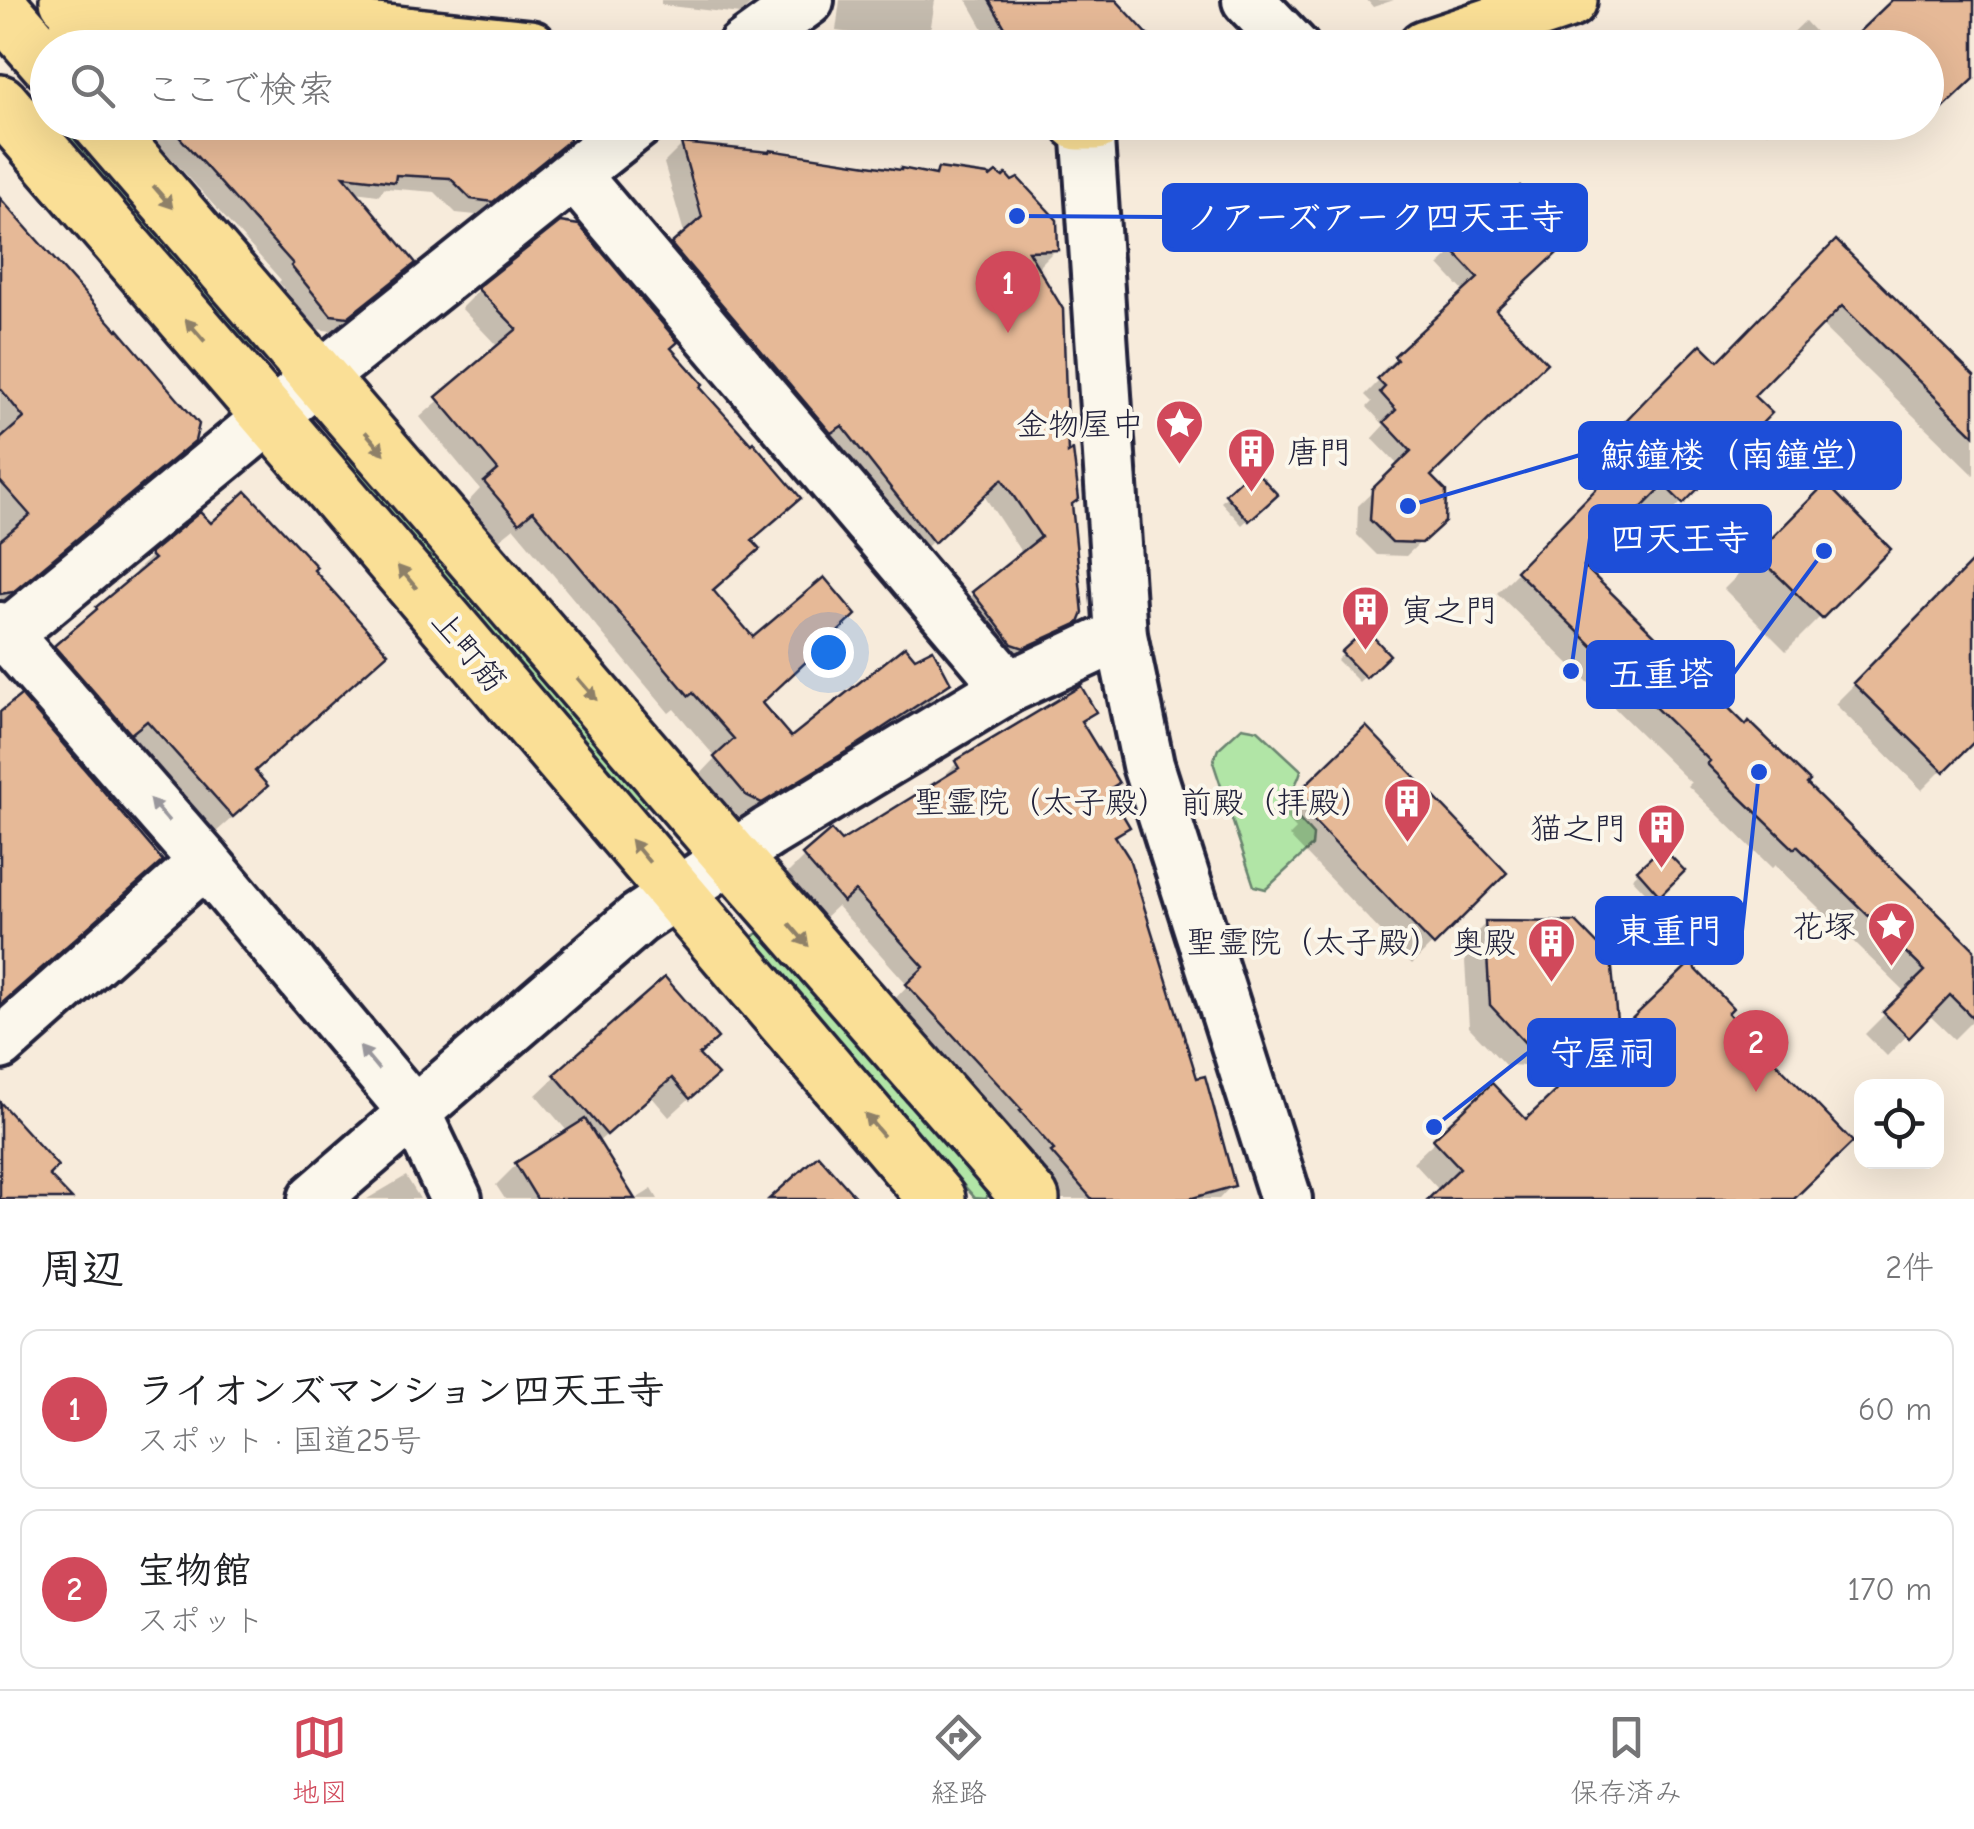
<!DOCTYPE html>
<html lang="ja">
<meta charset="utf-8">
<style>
body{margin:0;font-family:"Comic Neue","Klee One",sans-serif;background:#f2f2f2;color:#202124}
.controls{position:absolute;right:30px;bottom:30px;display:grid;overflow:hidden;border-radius:20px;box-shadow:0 10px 40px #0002}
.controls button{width:90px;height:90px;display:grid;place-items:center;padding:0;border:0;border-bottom:2px solid #e0e0e0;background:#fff;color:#202124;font:50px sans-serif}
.you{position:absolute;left:828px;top:652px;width:35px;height:35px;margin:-25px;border:8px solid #fff;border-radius:50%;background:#1a73e8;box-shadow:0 0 0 15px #1a73e833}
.badge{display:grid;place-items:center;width:65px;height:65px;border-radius:50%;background:#d1495b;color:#fff;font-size:32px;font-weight:700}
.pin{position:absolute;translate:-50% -82px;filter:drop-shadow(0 2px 5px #0008)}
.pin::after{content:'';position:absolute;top:52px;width:35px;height:30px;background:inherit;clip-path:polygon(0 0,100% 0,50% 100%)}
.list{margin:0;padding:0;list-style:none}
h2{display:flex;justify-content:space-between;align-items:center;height:130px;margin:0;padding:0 40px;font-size:42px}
h2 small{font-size:32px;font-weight:400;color:#757577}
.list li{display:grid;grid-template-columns:65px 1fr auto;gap:30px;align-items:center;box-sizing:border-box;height:160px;margin:0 20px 20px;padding:0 20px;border:2px solid #e0e0e0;border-radius:20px}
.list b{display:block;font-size:38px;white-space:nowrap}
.list p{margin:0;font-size:32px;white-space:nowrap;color:#757577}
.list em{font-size:32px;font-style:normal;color:#757577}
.icon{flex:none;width:55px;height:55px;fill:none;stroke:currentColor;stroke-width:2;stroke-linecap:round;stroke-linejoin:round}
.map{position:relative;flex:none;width:1974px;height:1199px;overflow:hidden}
.search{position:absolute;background:#fff;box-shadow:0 10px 40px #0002;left:30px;right:30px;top:30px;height:110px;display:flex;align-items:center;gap:25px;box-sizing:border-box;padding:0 35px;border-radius:55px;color:#757577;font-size:38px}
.sheet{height:490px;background:#fff}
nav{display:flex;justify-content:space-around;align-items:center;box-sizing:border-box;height:140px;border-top:2px solid #e0e0e0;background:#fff;font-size:28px;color:#757577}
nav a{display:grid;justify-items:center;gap:5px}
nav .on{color:#d1495b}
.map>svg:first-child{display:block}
</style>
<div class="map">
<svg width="1974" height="1199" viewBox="0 0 1974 1199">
<rect width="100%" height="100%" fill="#f7ebdb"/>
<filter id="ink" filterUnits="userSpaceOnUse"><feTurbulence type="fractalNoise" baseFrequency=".01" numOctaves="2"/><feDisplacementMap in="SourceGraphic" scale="20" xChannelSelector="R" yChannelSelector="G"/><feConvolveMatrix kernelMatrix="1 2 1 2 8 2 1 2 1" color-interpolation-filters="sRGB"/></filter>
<g filter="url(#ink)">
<!-- green -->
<g fill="#b1e5a6" stroke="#6a8470" stroke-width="2.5">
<path d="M50,123H63L259,348L251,354Z"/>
<path d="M335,439L650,803L641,809L328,444Z"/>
<path d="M1242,727L1258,730L1301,770C1299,780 1294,786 1290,795L1299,807L1295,815L1313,835L1312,846L1266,889L1254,886L1213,762L1218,749Z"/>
<path d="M759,932L989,1191L986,1199L975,1198L749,939Z"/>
</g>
<!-- shadow -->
<g fill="#0003">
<path d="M661,0H755L740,14L661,5Z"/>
<path d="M840,0H935L931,26L916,41L836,31Z"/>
<path d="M967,0H1112L1148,39L1140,48H994Z"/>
<path d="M1367,0H1394L1373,7Z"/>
<path d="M1805,21L1830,48H1777Z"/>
<path d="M139,122H371L568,139L553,154L476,215L456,213L435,192L385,188L378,195L355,192L413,263L399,277L332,331L316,329L279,282L281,280Z"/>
<path d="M1757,122H1778L1767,133Z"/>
<path d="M682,145L932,177L939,170L1056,249L1036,269L1069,505L1077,621L1058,640L1004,665L956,612L974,594L1023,555L983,494L914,559L655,264L685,236L664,163Z"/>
<path d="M1519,190L1493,310L1428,476L1442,521L1406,556L1377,555L1357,535L1358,506L1399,466L1372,438L1384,425L1367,407L1372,402L1365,395L1385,375L1381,372L1465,293L1439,265Z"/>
<path d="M0,201L193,440L173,460L0,603V442L6,438L0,431Z"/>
<path d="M1836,244L1974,379V475L1820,324L1750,396L1682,502L1661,523L1642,503L1580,566L1974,952V1019L1954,1039L1928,1014L1887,1056L1865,1034L1906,993L1775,865L1772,868L1717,814L1688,786L1691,783L1497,593L1613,475L1594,456L1636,412L1718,364Z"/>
<path d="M479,290L668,348L697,387L750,541L711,591L759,704L791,741L914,661L948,683L929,702L835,763L742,820L727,813L698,777L716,758L674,709L669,713L514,528L499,540L468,502L480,489L420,417L499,348L461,308Z"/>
<path d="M1253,471L1274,495L1242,525L1221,502Z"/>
<path d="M1826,487L1888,549L1786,651L1724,589Z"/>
<path d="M211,527L311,570L252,772L249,803L216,832L130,735L114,748L40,664L138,576L135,572L151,556Z"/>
<path d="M1961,577L1974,590V738L1922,790L1835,704Z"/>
<path d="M1365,633L1387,655L1359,682L1337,660Z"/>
<path d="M1093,712L1080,725L1115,783L1106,792L1127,827L1115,839L1232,1185L1219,1199H1060L1036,1171L1005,1130L1007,1129L891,1003L908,985L837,906L824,918L787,874L804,857L841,844L940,780L957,763Z"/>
<path d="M1366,730L1504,873L1412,964L1289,836L1296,829L1281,813Z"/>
<path d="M1662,850L1682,871L1653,900L1632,878Z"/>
<path d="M1486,923L1616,1037L1725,1013L1791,1199H1432L1440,1191L1413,1162L1492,1087L1526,1123L1583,1068L1505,1065L1469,1027L1464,945Z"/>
<path d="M715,1075L669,1117L651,1096L597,1143L632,1199H505L496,1185L516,1165L568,1132L536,1095L556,1076Z"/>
<path d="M406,1176L420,1199H367Z"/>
<path d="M652,1189L658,1199H636Z"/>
</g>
<!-- building -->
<g fill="#e6b997" stroke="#22223b" stroke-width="2.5">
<path d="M989,0H1116L1152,39L1061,43L1011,38Z"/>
<path d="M1892,0H1974V79L1926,125V48H1842Z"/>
<path d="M166,122H554L566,125L570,140L493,202L471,199L450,178L396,175L395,182L344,176L416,263L348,317L331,315L291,266L293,264Z"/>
<path d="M681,143L769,152L770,150L901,170V168L936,175L938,168L988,175L990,177L996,172L1003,177L1006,174L1012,181L1018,178L1057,220L1058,250L1028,251L1063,309L1068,453L1073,450L1079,499L1072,504L1083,613L1079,623L1024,648L1012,644L972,592L1041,537L1002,479L934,543L842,426L831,433L671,244L702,217Z"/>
<path d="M1520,186L1570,241L1496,310L1547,363L1431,476L1446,491L1445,522L1422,543L1392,542L1370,520L1372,489L1411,451L1384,422L1396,410L1380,392L1385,387L1377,379L1397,360L1394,356L1478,278L1452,250Z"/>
<path d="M0,198L117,330L118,329L199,424L195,441L13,592L0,594V540L30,515L0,481V439L24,418L0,388Z"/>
<path d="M560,222L579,225L678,342L671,348L703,384L700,387L751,444L753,442L801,498L752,540L760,549L713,590L753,637L824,577L856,615L762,703L791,737L905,646L915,658L933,649L951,683L857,745L762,803L746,795L714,757L734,739L693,693L689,696L533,511L519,523L484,482L498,470L436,397L517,329L477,288Z"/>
<path d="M1836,240L1974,376V435L1842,306L1754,396L1772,413L1683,504L1664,485L1584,566L1746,725L1749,721L1810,781L1807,784L1974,949V1019L1950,995L1909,1038L1883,1012L1925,971L1797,846L1794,849L1737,794L1707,764L1710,761L1516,571L1631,453L1612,435L1656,389L1701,344L1718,361Z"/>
<path d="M1253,468L1278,495L1249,521L1225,494Z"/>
<path d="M1826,483L1891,549L1822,619L1756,554Z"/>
<path d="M246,491L317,567L314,570L388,653L255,771L268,786L233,817L147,721L131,734L54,646L97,609L96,607L154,559L149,554L200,512L211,523Z"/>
<path d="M1974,560V742L1944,772L1853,683Z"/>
<path d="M1366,629L1390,655L1366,678L1341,652Z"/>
<path d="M1081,686L1096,712L1081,721L1119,783L1108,790L1130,827L1115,836L1129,858L1197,1078L1205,1076L1235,1186L1189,1199H1092L1051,1152L1054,1150L1020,1111L1022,1110L906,984L924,967L855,891L843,902L802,855L831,830L841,841L959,768L955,761Z"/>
<path d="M21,695L163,861L0,1005V712Z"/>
<path d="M1366,726L1507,873L1434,946L1307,814L1314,808L1299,791Z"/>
<path d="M1662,847L1685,871L1660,896L1637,870Z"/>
<path d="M1485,921L1576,922L1611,958L1618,1032L1690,963L1733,1008L1728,1013L1853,1142L1794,1199H1428L1460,1168L1433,1139L1492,1083L1526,1119L1601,1048L1527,1045L1490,1005Z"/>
<path d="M665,977L718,1038L699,1055L718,1075L690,1099L672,1078L607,1135L554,1074Z"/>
<path d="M0,1102L58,1166L49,1175L72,1199H0Z"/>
<path d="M585,1119L635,1199H537L515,1163Z"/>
<path d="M818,1155L857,1199H769Z"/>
</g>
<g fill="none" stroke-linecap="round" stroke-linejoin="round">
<defs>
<g id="minor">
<path d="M1248,0L1294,48"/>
<path d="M742,48L808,0"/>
<path d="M1087,124L1121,635L1148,765L1286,1199"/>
<path d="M574,175L1009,687"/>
<path d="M0,628L205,862L415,1113L456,1199"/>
<path d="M0,640L270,417L639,122"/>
<path d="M0,1044L205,862"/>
<path d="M314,1199L638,919L769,832L1009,687L1121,635"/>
</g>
<g id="major">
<path d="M0,7L48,62"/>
<path d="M0,103L300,451L937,1199"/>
<path d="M99,122L731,856L1031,1199"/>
</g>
<g id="highway">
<path d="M68,0L530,48"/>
<path d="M74,48L83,3"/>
<path d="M1425,48L1569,0"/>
<path d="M1078,122H1096"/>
</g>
</defs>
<!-- minor casing -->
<use href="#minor" stroke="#22223b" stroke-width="58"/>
<!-- major casing -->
<use href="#major" stroke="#22223b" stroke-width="62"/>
<!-- highway casing -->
<use href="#highway" stroke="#22223b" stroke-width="62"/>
<!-- minor -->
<use href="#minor" stroke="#fbf7ec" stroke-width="50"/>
<!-- major -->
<use href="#major" stroke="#fadf96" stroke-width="55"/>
<!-- highway -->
<use href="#highway" stroke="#fadf96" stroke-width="55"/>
</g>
<!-- one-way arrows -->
<defs><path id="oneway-solid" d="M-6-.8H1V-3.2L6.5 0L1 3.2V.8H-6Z" transform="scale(2.5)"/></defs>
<g fill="#8e8068">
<use href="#oneway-solid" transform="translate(163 197) rotate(49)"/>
<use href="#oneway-solid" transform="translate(195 330) rotate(-131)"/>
<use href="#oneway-solid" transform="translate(375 443) rotate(49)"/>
<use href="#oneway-solid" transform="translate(407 577) rotate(-130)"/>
<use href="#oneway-solid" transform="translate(587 689) rotate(49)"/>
<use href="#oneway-solid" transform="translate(640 851) rotate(-130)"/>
<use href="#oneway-solid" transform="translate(799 935) rotate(49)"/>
<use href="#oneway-solid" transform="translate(874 1125) rotate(-131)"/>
</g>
<g fill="#99979c">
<use href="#oneway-solid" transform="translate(159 810) rotate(-131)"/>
<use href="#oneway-solid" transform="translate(369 1058) rotate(-130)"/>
</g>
</g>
<!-- icons -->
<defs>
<symbol id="sight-pin" viewBox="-11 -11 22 30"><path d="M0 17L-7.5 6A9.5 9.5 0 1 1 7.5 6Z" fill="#d1495b" stroke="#fbf7ec"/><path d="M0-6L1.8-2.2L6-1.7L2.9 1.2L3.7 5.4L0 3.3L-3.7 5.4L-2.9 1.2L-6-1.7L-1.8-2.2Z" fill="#fff"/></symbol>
<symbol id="building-pin" viewBox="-11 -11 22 30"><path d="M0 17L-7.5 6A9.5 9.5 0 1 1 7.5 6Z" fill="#d1495b" stroke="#fbf7ec"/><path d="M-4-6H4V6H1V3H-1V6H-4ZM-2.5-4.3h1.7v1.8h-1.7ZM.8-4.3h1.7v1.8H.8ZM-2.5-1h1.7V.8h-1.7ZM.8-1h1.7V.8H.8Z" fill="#fff"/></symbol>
</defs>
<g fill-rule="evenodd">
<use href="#sight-pin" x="1152" y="396" width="55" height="75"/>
<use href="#building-pin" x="1224" y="424" width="55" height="75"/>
<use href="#building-pin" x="1338" y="582" width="55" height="75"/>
<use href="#building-pin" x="1380" y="774" width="55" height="75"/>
<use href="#building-pin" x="1634" y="800" width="55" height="75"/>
<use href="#sight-pin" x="1864" y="898" width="55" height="75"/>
<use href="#building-pin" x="1524" y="914" width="55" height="75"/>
</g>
<g text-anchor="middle" stroke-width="8" stroke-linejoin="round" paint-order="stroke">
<!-- poi labels -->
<g font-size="32" fill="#22223b" stroke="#fbf7ec" text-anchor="end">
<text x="1144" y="435">金物屋中</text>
<text x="1287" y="463" text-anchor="start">唐門</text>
<text x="1401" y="621" text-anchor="start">寅之門</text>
<text x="1372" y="813">聖霊院（太子殿） 前殿（拝殿）</text>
<text x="1626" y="839">猫之門</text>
<text x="1856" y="937">花塚</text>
<text x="1516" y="953">聖霊院（太子殿） 奥殿</text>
</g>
<!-- street labels -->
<g font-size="32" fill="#22223b" stroke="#fbf7ec">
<text transform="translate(469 651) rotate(50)" y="11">上町筋</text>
</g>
</g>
<!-- callouts -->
<path fill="none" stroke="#1d4ed8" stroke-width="4" d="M1017 216L1164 217M1408 506L1580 455M1571 671L1590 538M1824 551L1733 674M1759 772L1742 931M1434 1127L1529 1052"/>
<g fill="#1d4ed8" stroke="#fbf7ec" stroke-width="4">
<circle cx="1017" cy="216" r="10"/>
<circle cx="1408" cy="506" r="10"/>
<circle cx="1571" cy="671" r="10"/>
<circle cx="1824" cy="551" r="10"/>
<circle cx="1759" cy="772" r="10"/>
<circle cx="1434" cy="1127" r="10"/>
</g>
<g fill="#1d4ed8" stroke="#1d4ed8" stroke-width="4">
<rect x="1164" y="185" width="422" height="65" rx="10"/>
<rect x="1580" y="423" width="320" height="65" rx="10"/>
<rect x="1590" y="506" width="180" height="65" rx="10"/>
<rect x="1588" y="642" width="145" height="65" rx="10"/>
<rect x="1597" y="898" width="145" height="65" rx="10"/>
<rect x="1529" y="1020" width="145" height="65" rx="10"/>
</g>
<g font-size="35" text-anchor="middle" font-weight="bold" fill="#fff">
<text x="1375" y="229">ノアーズアーク四天王寺</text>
<text x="1740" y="467">鯨鐘楼（南鐘堂）</text>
<text x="1680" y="550">四天王寺</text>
<text x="1661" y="686">五重塔</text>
<text x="1669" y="943">東重門</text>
<text x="1602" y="1065">守屋祠</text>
</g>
</svg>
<div class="controls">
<button><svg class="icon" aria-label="locate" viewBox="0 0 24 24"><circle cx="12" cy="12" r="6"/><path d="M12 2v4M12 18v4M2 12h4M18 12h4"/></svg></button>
</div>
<div class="you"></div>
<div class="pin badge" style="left:1008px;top:333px">1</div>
<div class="pin badge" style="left:1756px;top:1092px">2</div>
<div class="search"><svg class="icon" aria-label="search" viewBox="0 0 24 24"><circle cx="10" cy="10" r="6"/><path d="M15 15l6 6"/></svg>ここで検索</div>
</div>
<section class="sheet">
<h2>周辺<small>2件</small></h2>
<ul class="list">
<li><span class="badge">1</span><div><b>ライオンズマンション四天王寺</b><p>スポット · 国道25号</p></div><em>60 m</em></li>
<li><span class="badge">2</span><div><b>宝物館</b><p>スポット</p></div><em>170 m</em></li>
</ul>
</section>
<nav>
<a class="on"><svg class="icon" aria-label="map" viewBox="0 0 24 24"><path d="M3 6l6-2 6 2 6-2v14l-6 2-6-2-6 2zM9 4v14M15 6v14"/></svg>地図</a>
<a><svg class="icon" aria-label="directions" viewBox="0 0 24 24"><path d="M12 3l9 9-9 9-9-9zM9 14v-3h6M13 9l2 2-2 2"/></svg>経路</a>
<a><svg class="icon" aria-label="saved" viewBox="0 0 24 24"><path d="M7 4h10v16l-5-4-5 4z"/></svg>保存済み</a>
</nav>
